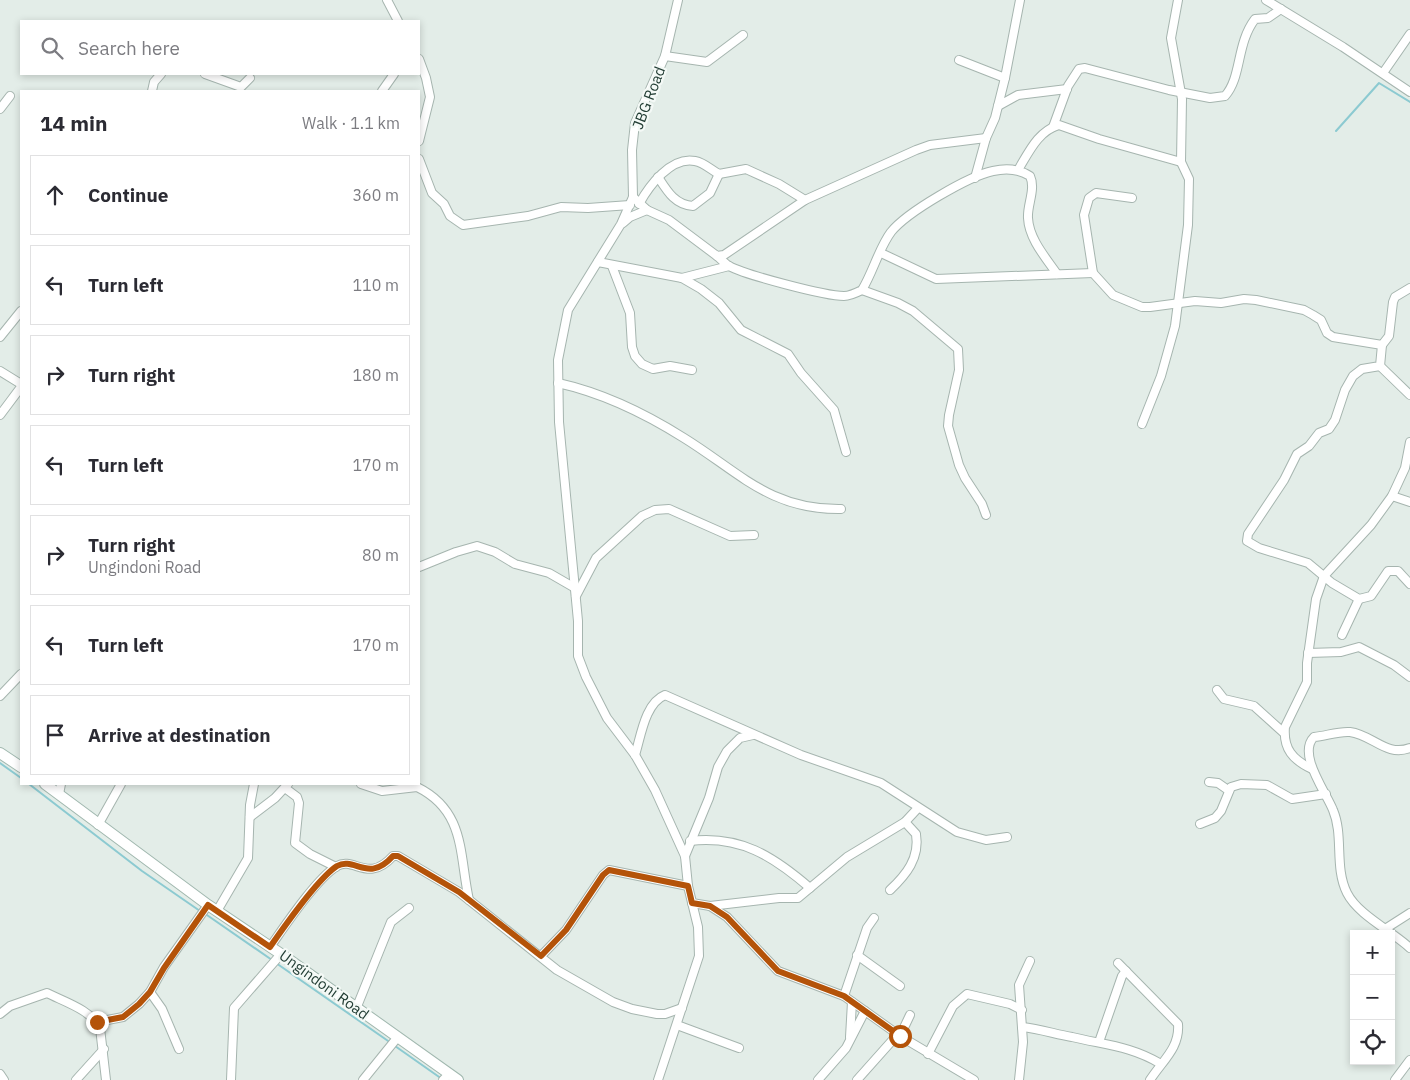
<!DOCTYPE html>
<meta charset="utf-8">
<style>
body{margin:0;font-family:"IBM Plex Sans",sans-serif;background:#f7f7f7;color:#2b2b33}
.controls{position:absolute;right:15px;bottom:15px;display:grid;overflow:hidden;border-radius:0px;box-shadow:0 2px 8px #0003}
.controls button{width:45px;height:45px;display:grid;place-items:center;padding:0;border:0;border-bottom:1px solid #e1e1e2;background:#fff;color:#2b2b33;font:25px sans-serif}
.stop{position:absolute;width:15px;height:15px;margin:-11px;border:4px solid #b45309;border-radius:50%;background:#fff}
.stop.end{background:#b45309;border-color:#fff;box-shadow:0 1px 5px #0008}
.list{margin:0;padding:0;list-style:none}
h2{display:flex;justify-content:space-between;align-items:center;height:65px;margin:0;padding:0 20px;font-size:21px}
h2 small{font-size:16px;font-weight:400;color:#7c7c81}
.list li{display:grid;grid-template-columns:32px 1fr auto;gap:15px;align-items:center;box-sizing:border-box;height:80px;margin:0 10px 10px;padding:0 10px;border:1px solid #e1e1e2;border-radius:0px}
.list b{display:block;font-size:19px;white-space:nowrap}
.list p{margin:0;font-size:16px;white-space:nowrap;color:#7c7c81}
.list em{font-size:16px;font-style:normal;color:#7c7c81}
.icon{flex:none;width:28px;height:28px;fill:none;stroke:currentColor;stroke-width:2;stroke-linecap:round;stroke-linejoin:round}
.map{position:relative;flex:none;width:1410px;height:1080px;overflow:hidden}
.search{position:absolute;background:#fff;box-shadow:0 2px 8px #0003;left:20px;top:20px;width:400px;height:55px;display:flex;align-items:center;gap:12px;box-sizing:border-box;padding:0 18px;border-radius:0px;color:#7c7c81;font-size:19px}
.panel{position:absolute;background:#fff;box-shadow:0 2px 8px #0003;left:20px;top:90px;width:400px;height:695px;border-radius:0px}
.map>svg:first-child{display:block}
</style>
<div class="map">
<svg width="1410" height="1080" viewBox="0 0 1410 1080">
<rect width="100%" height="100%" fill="#e3ede8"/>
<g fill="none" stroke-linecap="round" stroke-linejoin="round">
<!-- stream -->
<g stroke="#8ccad1" stroke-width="2">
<path d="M1336,131L1379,83L1410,102"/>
<path d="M0,763L21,778"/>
<path d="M29,784L142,871L200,911"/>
<path d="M204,913L272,960"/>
<path d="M276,963L391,1043"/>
<path d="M395,1046L442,1079"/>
</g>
<defs>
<g id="minor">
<path d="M387,0L398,21"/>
<path d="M1266,0L1343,47L1410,92"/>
<path d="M665,56L707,62L743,35"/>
<path d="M419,59L426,78L430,97L419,141"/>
<path d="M959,60L1005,78"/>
<path d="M1383,73L1410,34"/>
<path d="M205,74L241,87L250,78"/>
<path d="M152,91L154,82L161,74"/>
<path d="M382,91L394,74"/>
<path d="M998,106L1018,95L1067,89"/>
<path d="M0,109L10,96"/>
<path d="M1053,127L1068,86L1079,69L1085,68L1169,90L1210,98L1225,96C1242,77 1236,44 1255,19L1268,18L1281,9"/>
<path d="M419,159L432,193L444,204L450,216L463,225L528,216L561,207L588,208L630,205"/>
<path d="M1018,170C1029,152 1038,131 1059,125L1099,139L1181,162"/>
<path d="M658,177C667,191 675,205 693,206L710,193L719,174"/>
<path d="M975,178L986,138L995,118L1005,78L1020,0"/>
<path d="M633,197L647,210L669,220L717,256L724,255L805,200L916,150L930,145L986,138"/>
<path d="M1132,198L1096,193L1089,198L1084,215L1093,273L1113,295L1142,307H1150L1195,301L1221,303L1244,299L1256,300L1304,310L1313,315L1321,320L1327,333L1333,337L1382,345L1389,336L1393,302L1395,297L1410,288"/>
<path d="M639,204C649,186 671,156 695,161C705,163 711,170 719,174L746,169L779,184L805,200"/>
<path d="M623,223L630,217L647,210"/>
<path d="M881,253L936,279L1093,273"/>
<path d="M717,256C721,259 725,264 729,266C746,275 825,296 844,296C850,296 856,293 862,290C873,272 879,248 891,232C907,212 969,176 993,171C1006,168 1019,169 1030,176C1036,189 1027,205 1028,218C1029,239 1046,258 1057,274"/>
<path d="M598,262L682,278L701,289L719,303L741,330L788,354L801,373L834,410L846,452"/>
<path d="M612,266L630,313L632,347L635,356L642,364L653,369L670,366L692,370"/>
<path d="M682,278L729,266"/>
<path d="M862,290L898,303L913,311L958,349L959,370L949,415L948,426L959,465L965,478L982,504L986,515"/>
<path d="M0,337L21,311"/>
<path d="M1382,345L1380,366L1362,369L1353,376L1345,390L1335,420L1329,429L1319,433L1309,446L1297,454L1284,480L1248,534L1247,541L1259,548L1308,563L1332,583L1359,599L1371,596L1388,571H1398L1410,584"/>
<path d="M1380,366L1410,395"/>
<path d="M0,371L21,384"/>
<path d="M558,383C603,393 646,414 684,438C739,472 770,510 841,509"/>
<path d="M0,415L21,387"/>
<path d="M1142,424L1161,376L1175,326L1188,225L1189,179L1181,162L1182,99L1171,38L1178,0"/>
<path d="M1392,496L1410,502"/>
<path d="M419,567L456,552L477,546L495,552L515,564L549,573L575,588"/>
<path d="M576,596L596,558L642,516L655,510L669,509L730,536L754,535"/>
<path d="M1342,635L1359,599"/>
<path d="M1308,653L1341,652L1359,647L1394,665L1410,677"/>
<path d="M1217,690L1224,699L1254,706L1284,733"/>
<path d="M0,696L21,674"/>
<path d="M1410,748C1386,757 1373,735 1350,732C1338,731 1326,736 1314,737C1297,754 1326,792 1333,810C1344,836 1334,867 1347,893C1358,915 1392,931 1410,948"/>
<path d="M635,755C641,736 645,703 665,695L801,755L881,783L957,832L986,840L1007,837"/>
<path d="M1312,769C1293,760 1283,749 1285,727L1307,682V663L1316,599L1324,576L1371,525L1392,496L1405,468L1410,442"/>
<path d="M1209,782L1218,783L1228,790"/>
<path d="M361,784L382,791L417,787C466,811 459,855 469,900"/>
<path d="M285,788L297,797L299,803L295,843L310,854L336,867"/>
<path d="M59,794L61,784"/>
<path d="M250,817L275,798L288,784"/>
<path d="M1200,824L1215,818L1221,811L1231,787L1241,784L1267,785L1292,799L1326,794"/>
<path d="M98,825L121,784"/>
<path d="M690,841C740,835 773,856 810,888"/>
<path d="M685,856L709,798L718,767L727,751L740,738L753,735"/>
<path d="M890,890C906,875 920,858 916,834L905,822"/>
<path d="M692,903L710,906L727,917L778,971L844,996L900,1036L974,1080"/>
<path d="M710,906L779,898H798L847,857L905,822L918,808"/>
<path d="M217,911L248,858L250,805L254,784"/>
<path d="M1385,929L1410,913"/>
<path d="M270,947C285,926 316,879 337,866C354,856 368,884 393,856H398L459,892L557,970L613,1002L632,1009L657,1014H665L682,1008"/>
<path d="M857,955L900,986"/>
<path d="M541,956L566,930L603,875L609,870L688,886"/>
<path d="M1118,963L1178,1024C1180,1048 1162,1061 1150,1080"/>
<path d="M150,992L162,1009L179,1049"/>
<path d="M844,996L867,928L874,918"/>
<path d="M356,1009L391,922L409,908"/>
<path d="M0,1014L10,1006L47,993C65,1002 91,1010 100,1028L106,1080"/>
<path d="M97,1022L123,1017L139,1004L150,992L164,967L208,905"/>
<path d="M677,1025L739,1048"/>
<path d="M1022,1027C1040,1029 1055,1034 1072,1037C1105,1045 1131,1046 1161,1064"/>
<path d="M900,1036L910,1015"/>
<path d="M850,1037L852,1002"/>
<path d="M1099,1042L1122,976L1126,971"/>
<path d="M928,1054L953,1006L967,994L1010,1004L1022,1010"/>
<path d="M0,1074L4,1080"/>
<path d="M76,1080L104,1049"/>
<path d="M231,1080L234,1008L281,954"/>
<path d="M363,1080L397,1038"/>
<path d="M443,1080L449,1074"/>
<path d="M658,1080L699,956L698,927L688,886L685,856L655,790L635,755L607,718L586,677L578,656V621L559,422L558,360L568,310L621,224L633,197L632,150L635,123L665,56L678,0"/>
<path d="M818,1080L846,1048L865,1011"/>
<path d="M857,1080L898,1034"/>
<path d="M1019,1080L1023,1042L1019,985L1030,961"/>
<path d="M1395,1080L1410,1060"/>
</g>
<g id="secondary">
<path d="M0,753L21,767"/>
<path d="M45,784L208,905L281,954L458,1080"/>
</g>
</defs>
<!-- minor casing -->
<use href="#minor" stroke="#a6b5af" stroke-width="10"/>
<!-- secondary casing -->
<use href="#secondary" stroke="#a1b8af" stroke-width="12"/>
<!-- minor -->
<use href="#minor" stroke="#fff" stroke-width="8"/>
<!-- secondary -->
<use href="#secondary" stroke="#fff" stroke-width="10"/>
</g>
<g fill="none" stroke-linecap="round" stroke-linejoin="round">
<!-- route -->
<path stroke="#b45309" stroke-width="6" d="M97,1022L123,1017L139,1004L150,992L164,968L208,905L270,947C284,927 317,879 337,866C355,856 368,884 393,856H398L459,892L541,956L566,930L603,875L609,870L688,886L692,903L710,906L727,917L778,971L844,996L900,1036"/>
</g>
<g text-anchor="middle" stroke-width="4.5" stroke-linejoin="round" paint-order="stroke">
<!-- street labels -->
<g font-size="15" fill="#233e35" stroke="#f4f9f6">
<text transform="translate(649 98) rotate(-69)" y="5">JBG Road</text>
<text transform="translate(324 985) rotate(36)" y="5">Ungindoni Road</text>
</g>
</g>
</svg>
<div class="controls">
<button>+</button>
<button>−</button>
<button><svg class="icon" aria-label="locate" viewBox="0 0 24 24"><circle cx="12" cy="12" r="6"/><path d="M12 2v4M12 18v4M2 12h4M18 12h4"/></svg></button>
</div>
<div class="stop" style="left:900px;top:1036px"></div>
<div class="stop end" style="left:97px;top:1022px"></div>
<div class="search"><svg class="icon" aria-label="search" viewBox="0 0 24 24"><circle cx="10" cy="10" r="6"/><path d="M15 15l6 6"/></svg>Search here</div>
<section class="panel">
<h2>14 min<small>Walk · 1.1 km</small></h2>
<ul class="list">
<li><svg class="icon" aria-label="ahead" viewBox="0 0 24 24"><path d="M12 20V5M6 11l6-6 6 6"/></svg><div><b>Continue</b></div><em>360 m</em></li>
<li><svg class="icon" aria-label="left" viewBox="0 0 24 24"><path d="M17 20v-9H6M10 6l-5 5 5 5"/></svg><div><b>Turn left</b></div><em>110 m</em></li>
<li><svg class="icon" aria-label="right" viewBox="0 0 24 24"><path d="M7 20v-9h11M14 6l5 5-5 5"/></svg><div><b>Turn right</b></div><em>180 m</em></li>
<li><svg class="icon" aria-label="left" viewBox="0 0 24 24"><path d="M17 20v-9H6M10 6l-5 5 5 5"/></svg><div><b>Turn left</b></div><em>170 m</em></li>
<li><svg class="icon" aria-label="right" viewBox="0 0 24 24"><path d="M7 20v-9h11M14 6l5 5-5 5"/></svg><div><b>Turn right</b><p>Ungindoni Road</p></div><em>80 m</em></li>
<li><svg class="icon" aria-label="left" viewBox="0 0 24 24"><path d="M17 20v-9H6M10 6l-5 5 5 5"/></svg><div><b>Turn left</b></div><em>170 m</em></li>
<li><svg class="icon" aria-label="arrive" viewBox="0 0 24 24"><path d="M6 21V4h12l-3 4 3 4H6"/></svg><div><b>Arrive at destination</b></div></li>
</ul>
</section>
</div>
